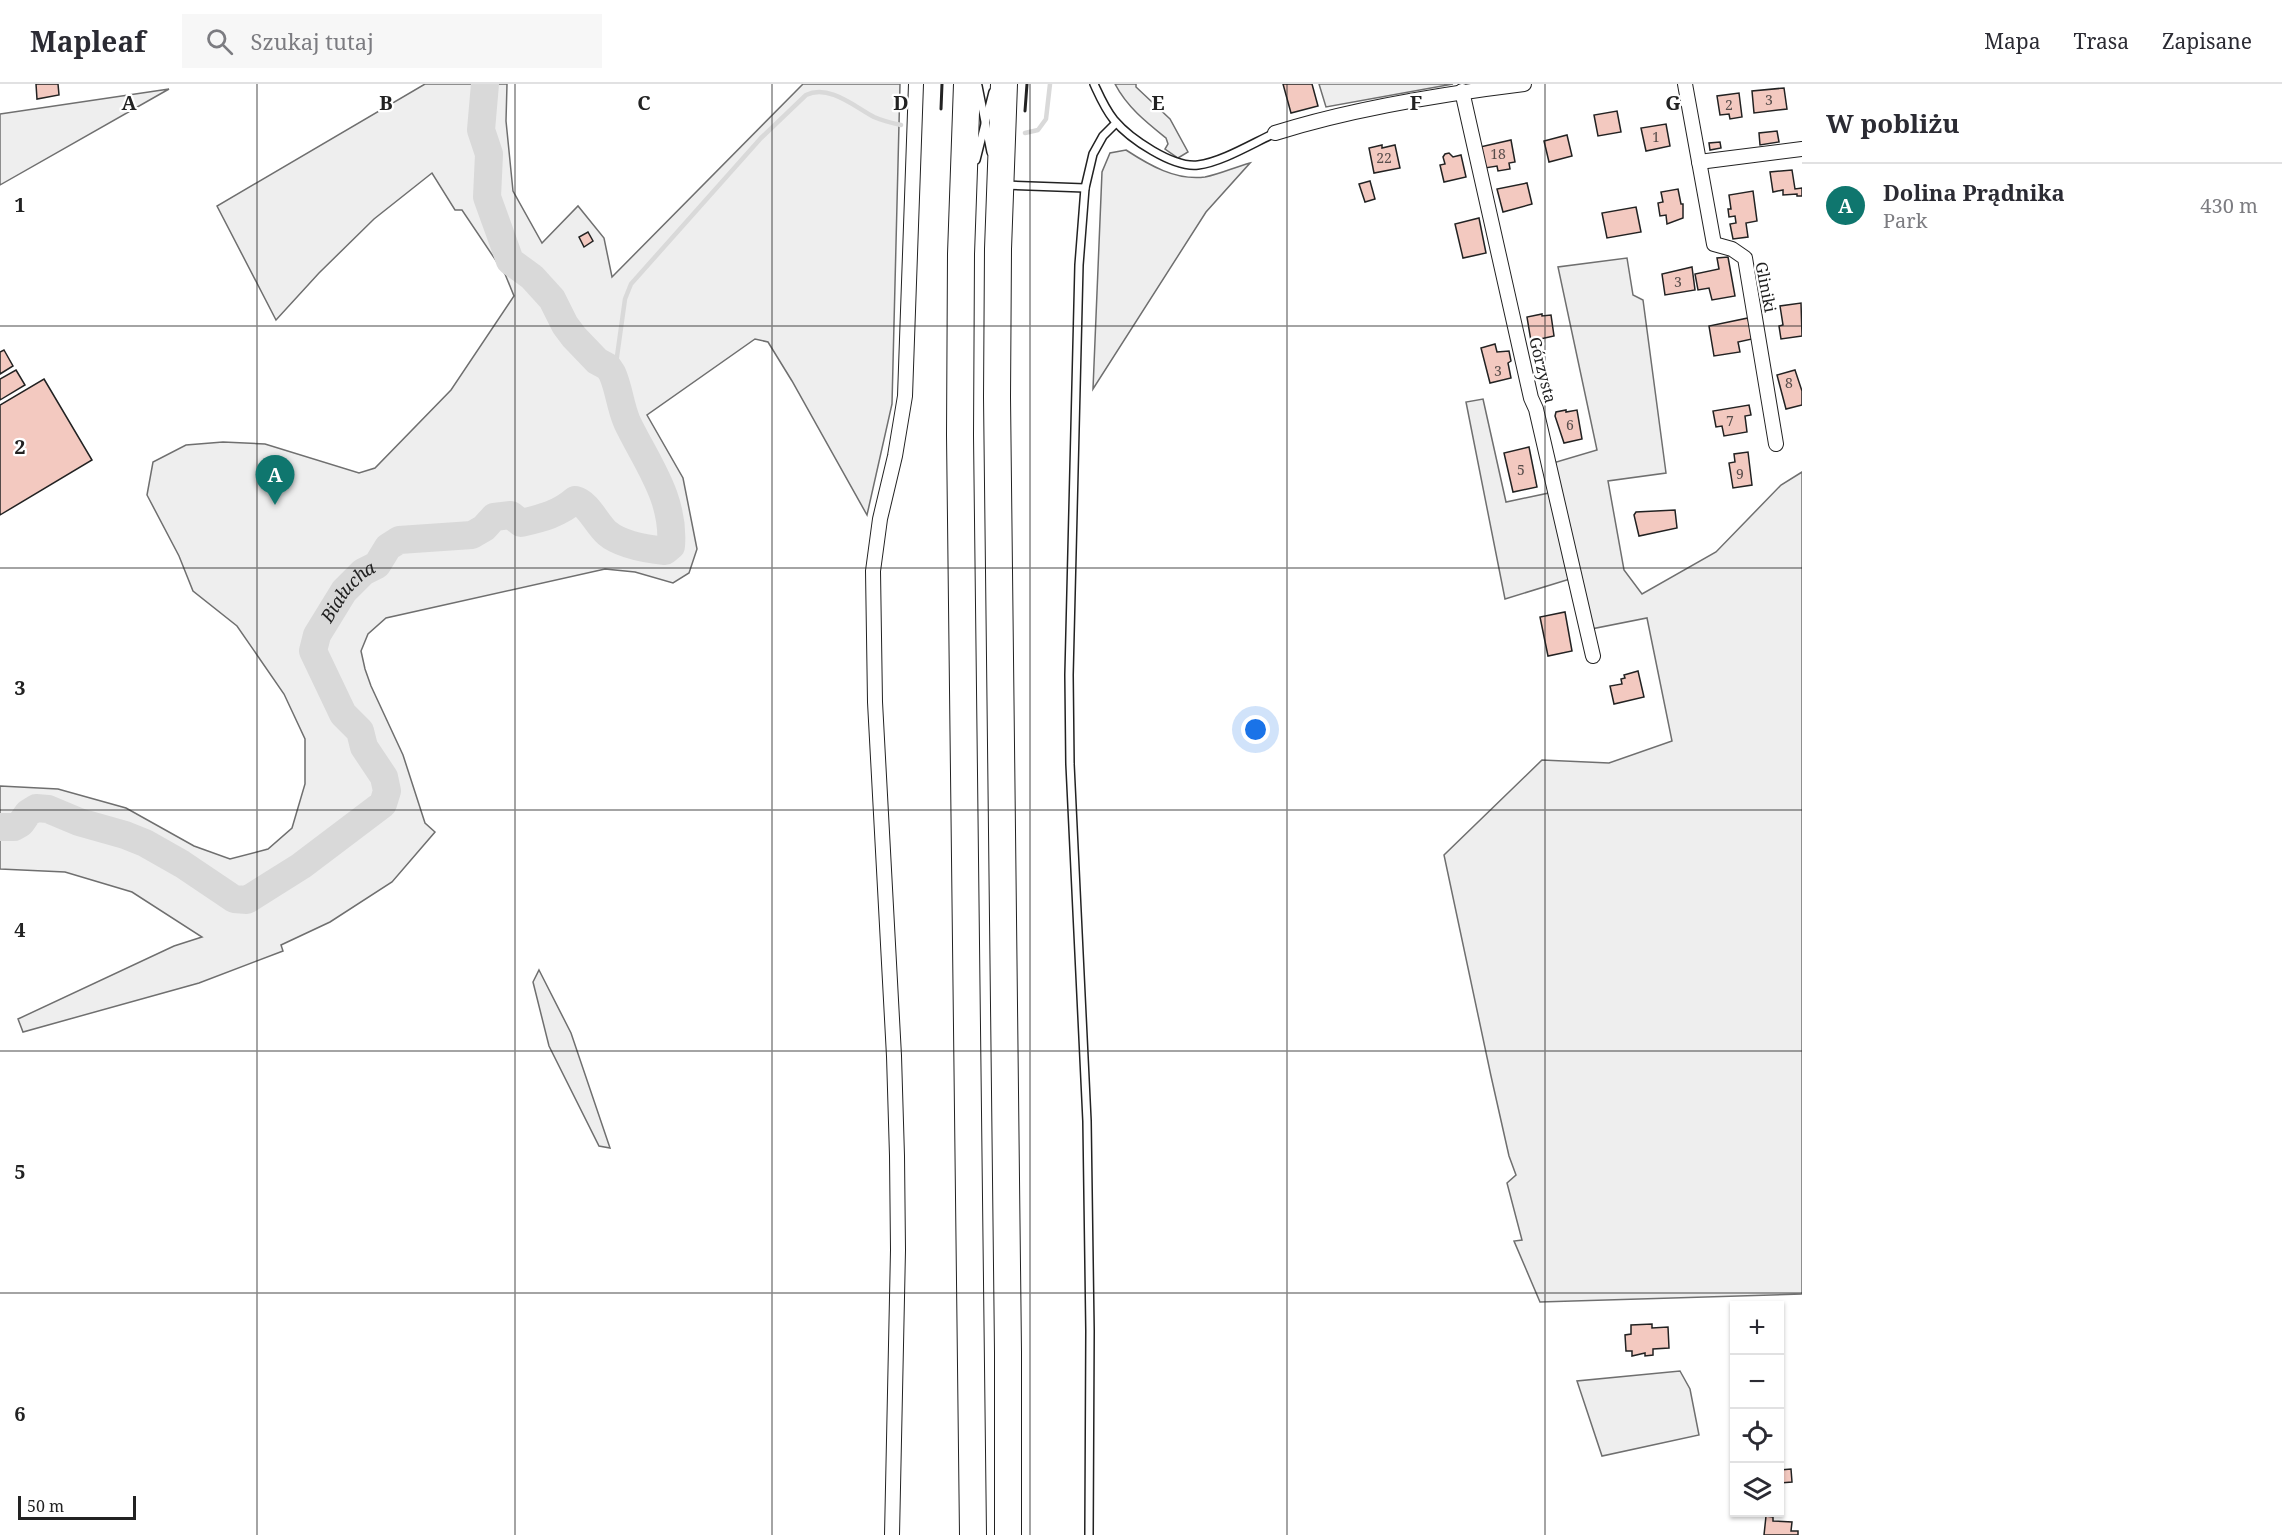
<!DOCTYPE html>
<html lang="pl">
<meta charset="utf-8">
<style>
body{margin:0;font-family:"Noto Serif",serif;background:#f7f7f7;color:#2b2b33}
.controls{position:absolute;right:18px;bottom:18px;display:grid;overflow:hidden;border-radius:0px;box-shadow:0 2px 4px #0004}
.controls button{width:54px;height:54px;display:grid;place-items:center;padding:0;border:0;border-bottom:2px solid #e1e1e2;background:#fff;color:#2b2b33;font:30px sans-serif}
.scale{position:absolute;left:18px;bottom:15px;width:118px;box-sizing:border-box;padding-left:6px;border:3px solid #222;border-top:0;font-size:16px;line-height:21px;white-space:nowrap;color:#222;-webkit-text-stroke:4px #fff;paint-order:stroke}
.you{position:absolute;left:1256px;top:646px;width:21px;height:21px;margin:-15px;border:4px solid #fff;border-radius:50%;background:#1a73e8;box-shadow:0 0 0 9px #1a73e833}
.badge{display:grid;place-items:center;width:39px;height:39px;border-radius:50%;background:#0f766e;color:#fff;font-size:20px;font-weight:700}
.pin{position:absolute;translate:-50% -50px;filter:drop-shadow(0 2px 3px #0008)}
.pin::after{content:'';position:absolute;top:32px;width:21px;height:18px;background:inherit;clip-path:polygon(0 0,100% 0,50% 100%)}
.list{margin:0;padding:0;list-style:none}
h2{display:flex;justify-content:space-between;align-items:center;height:78px;margin:0;padding:0 24px;font-size:26px}
h2 small{font-size:20px;font-weight:400;color:#7c7c81}
.list li{display:grid;grid-template-columns:39px 1fr auto;gap:18px;align-items:center;box-sizing:border-box;height:84px;padding:0 24px;border-top:2px solid #e1e1e2}
.list b{display:block;font-size:22px;white-space:nowrap}
.list p{margin:0;font-size:20px;white-space:nowrap;color:#7c7c81}
.list em{font-size:20px;font-style:normal;color:#7c7c81}
.icon{flex:none;width:33px;height:33px;fill:none;stroke:currentColor;stroke-width:2;stroke-linecap:round;stroke-linejoin:round}
.map{position:relative;flex:none;width:1802px;height:1451px;overflow:hidden}
header{display:flex;align-items:center;gap:36px;box-sizing:border-box;height:84px;padding:0 30px;background:#fff;border-bottom:2px solid #e1e1e2}
header strong{font-size:28px}
nav{display:flex;gap:33px;margin-inline-start:auto;font-size:21px}
.search{width:420px;height:54px;background:#f7f7f7;display:flex;align-items:center;gap:15px;box-sizing:border-box;padding:0 21px;border-radius:0px;color:#7c7c81;font-size:22px}
main{display:flex}
aside{flex:1;background:#fff}
.map>svg:first-child{display:block}
</style>
<header>
<strong>Mapleaf</strong>
<div class="search"><svg class="icon" aria-label="search" viewBox="0 0 24 24"><circle cx="10" cy="10" r="6"/><path d="M15 15l6 6"/></svg>Szukaj tutaj</div>
<nav><a>Mapa</a><a>Trasa</a><a>Zapisane</a></nav>
</header>
<main>
<div class="map">
<svg width="1802" height="1451" viewBox="0 0 1802 1451">
<rect width="100%" height="100%" fill="#fff"/>
<!-- green -->
<g fill="#eee" stroke="#6f6f6f" stroke-width="1.5">
<path d="M425,0H507L506,37L513,107L542,159L578,122L604,154L612,193L803,0H900L892,320L867,431L792,297L768,258L755,255L647,331L683,394L697,465L689,489L673,499L635,488L605,485L386,534L368,550L361,567L365,585L371,602L403,671L425,739L435,748L392,798L330,838L281,861L283,867L199,899L23,948L18,935L174,862L202,853L132,808L65,788L0,785V702L58,705L126,724L194,762L230,775L268,765L292,744L305,700V655L284,610L237,542L193,507L179,472L147,411L153,378L186,361L223,358L265,360L359,389L375,384L451,306L514,212L505,190L462,126H455L432,89L374,135L319,189L276,236L217,122Z"/>
<path d="M1115,0H1136V3L1170,35L1188,68L1178,74L1165,65L1168,60L1166,54C1146,38 1127,23 1115,0Z"/>
<path d="M1319,0H1453L1326,23Z"/>
<path d="M169,5L0,101V30Z"/>
<path d="M1126,66C1149,81 1176,97 1205,93C1220,90 1235,83 1250,79L1206,128L1093,305L1102,88L1110,69Z"/>
<path d="M1627,174L1633,211L1643,216L1666,389L1608,397L1624,486L1642,510L1716,468L1781,401L1802,388V1210L1540,1218L1514,1157L1522,1156L1507,1099L1516,1091L1509,1072L1491,992L1444,771L1542,676L1609,679L1672,657L1647,534L1591,545L1553,379L1597,366L1558,183Z"/>
<path d="M1483,315L1506,418L1549,409L1570,495L1505,515L1466,318Z"/>
<path d="M539,886L571,949L610,1064L599,1062L549,962L533,898Z"/>
<path d="M1680,1287L1690,1305L1699,1351L1602,1372L1577,1297Z"/>
</g>
<g fill="none" stroke-linecap="round" stroke-linejoin="round">
<!-- stream -->
<g stroke="#d9d9d9" stroke-width="4.5">
<path d="M1025,49L1038,46L1046,35L1050,0"/>
<path d="M614,294L625,215L631,200L761,54L806,11C829,0 855,23 874,33C883,37 892,39 901,41"/>
</g>
<!-- river -->
<path stroke="#d9d9d9" stroke-width="28" id="s1" d="M0,743H14L21,739L28,729L36,724L48,725L79,738L125,751L145,759L182,780L234,815L247,816L301,782L383,720L387,707L384,693L364,663L360,647L343,630L313,567L317,551L344,507L363,488L377,481L388,463L399,456L472,451L484,444L494,433L511,431L521,439C542,434 559,430 575,416C588,419 596,439 607,449C621,461 647,465 665,467L671,462C675,414 646,378 627,338C620,322 619,304 612,289L608,283L597,277L574,253L565,241L552,215L532,193L510,177L487,113L489,70L481,46L485,0"/>
</g>
<!-- building -->
<g fill="#f3c9c0" stroke="#222" stroke-width="1.5">
<path d="M36,0H58L59,11L37,15Z"/>
<path d="M1283,0H1312L1318,22L1291,29Z"/>
<path d="M1784,4L1787,25L1754,29L1752,7Z"/>
<path d="M1739,9L1742,33L1730,35L1729,30L1720,31L1717,12Z"/>
<path d="M1617,27L1621,48L1598,52L1594,31Z"/>
<path d="M1666,40L1670,62L1646,67L1641,44Z"/>
<path d="M1777,47L1779,58L1760,61L1759,49Z"/>
<path d="M1567,51L1572,72L1549,78L1544,57Z"/>
<path d="M1511,56L1515,78L1509,79L1510,85L1498,87L1497,82L1485,84L1480,63Z"/>
<path d="M1720,58L1721,64L1710,66L1709,59Z"/>
<path d="M1382,61V64L1395,61L1400,84L1374,89L1369,64Z"/>
<path d="M1449,69L1453,73L1461,71L1466,93L1444,98L1440,81L1445,80L1443,73L1445,70Z"/>
<path d="M1792,86L1795,105L1802,104V112H1797V110L1783,111V106L1773,108L1770,88Z"/>
<path d="M1370,97L1375,115L1365,118L1359,100Z"/>
<path d="M1527,99L1532,120L1503,128L1497,105Z"/>
<path d="M1678,105L1681,120H1683V134L1667,140L1666,131L1660,132L1658,119L1663,118L1661,108Z"/>
<path d="M1753,107L1757,137L1746,139L1748,153L1733,155L1730,140L1736,139L1735,132L1729,133L1728,125H1731L1729,111Z"/>
<path d="M1636,123L1641,148L1607,154L1602,129Z"/>
<path d="M1479,134L1486,169L1463,174L1455,140Z"/>
<path d="M588,148L593,157L584,163L579,153Z"/>
<path d="M1728,173L1735,212L1712,216L1709,204L1698,206L1695,190L1719,185L1717,174Z"/>
<path d="M1692,183L1695,206L1665,211L1662,190Z"/>
<path d="M1801,219L1802,252L1781,255L1779,242L1783,241L1780,222Z"/>
<path d="M1542,230V232L1551,231L1554,252L1531,257L1527,233Z"/>
<path d="M1748,234L1752,255L1738,258L1740,268L1714,272L1709,242Z"/>
<path d="M1495,260L1497,268L1509,267L1511,277L1508,279L1511,294L1490,299L1481,264Z"/>
<path d="M4,266L13,282L0,290V268Z"/>
<path d="M16,286L25,301L0,316V295Z"/>
<path d="M1795,286L1802,307V321L1786,325L1777,291Z"/>
<path d="M44,295L92,376L0,431V321Z"/>
<path d="M1749,321L1751,331L1745,332L1747,348L1724,352L1722,342L1716,343L1713,327Z"/>
<path d="M1566,326V328L1577,326L1582,355L1564,359L1555,332L1556,328Z"/>
<path d="M1529,363L1537,403L1513,408L1504,369Z"/>
<path d="M1748,368L1752,401L1733,404L1729,379L1735,378L1734,370Z"/>
<path d="M1675,426L1677,444L1639,452L1634,431L1636,428Z"/>
<path d="M1565,528L1572,567L1548,572L1540,533Z"/>
<path d="M1638,587L1644,613L1614,620L1610,602L1622,600L1621,595L1625,594L1624,591Z"/>
<path d="M1652,1240V1244L1668,1243L1669,1264L1653,1265V1271L1645,1272V1269L1632,1272V1267H1626L1625,1251L1631,1250V1241Z"/>
<path d="M1791,1385L1792,1398L1780,1399V1386Z"/>
<path d="M1766,1432L1773,1433V1437L1792,1438L1791,1447H1798V1451H1764Z"/>
</g>
<g fill="none" stroke-linecap="round" stroke-linejoin="round">
<defs>
<g id="lane">
<path d="M1094,0C1100,13 1105,25 1114,36C1130,55 1173,84 1198,81C1222,78 1253,59 1275,49"/>
<path d="M978,2L991,68"/>
<path d="M976,76L993,8"/>
<path d="M1004,101L1085,104"/>
<path d="M1089,1451L1090,1247L1087,1037L1070,680L1069,591L1079,181L1085,104L1093,70L1103,52L1116,39"/>
</g>
<g id="street">
<path d="M1685,0L1714,160L1732,165L1745,174L1776,360"/>
<path d="M1462,7L1531,314L1536,325L1593,572"/>
<path d="M1275,49C1354,24 1442,10 1524,0"/>
<path d="M1699,78L1802,65"/>
<path d="M892,1451L898,1166L897,1072L894,972L875,618L873,487L880,435L895,372L905,312L916,0"/>
</g>
<g id="highway">
<path d="M967,0L961,170L960,351L973,1451"/>
<path d="M1004,0L998,165L997,313L1008,1268V1451"/>
</g>
</defs>
<!-- lane casing -->
<use href="#lane" stroke="#222" stroke-width="10"/>
<!-- street casing -->
<use href="#street" stroke="#222" stroke-width="16"/>
<!-- highway casing -->
<use href="#highway" stroke="#222" stroke-width="28"/>
<!-- lane -->
<use href="#lane" stroke="#fff" stroke-width="7"/>
<!-- street -->
<use href="#street" stroke="#fff" stroke-width="14"/>
<!-- highway -->
<use href="#highway" stroke="#fff" stroke-width="26"/>
<!-- wall -->
<g stroke="#222" stroke-width="3">
<path d="M941,25L942,0"/>
<path d="M1025,27L1027,0"/>
</g>
</g>
<!-- grid -->
<path fill="none" stroke="#222" stroke-width="1.5" stroke-opacity="0.55" d="M257,0V1451M515,0V1451M772,0V1451M1030,0V1451M1287,0V1451M1545,0V1451M0,242H1802M0,484H1802M0,726H1802M0,967H1802M0,1209H1802"/>
<g text-anchor="middle" stroke-width="4.5" stroke-linejoin="round" paint-order="stroke">
<!-- number labels -->
<g font-size="14" fill="#564c4a">
<text x="1769" y="21">3</text>
<text x="1729" y="26">2</text>
<text x="1656" y="58">1</text>
<text x="1498" y="75">18</text>
<text x="1384" y="79">22</text>
<text x="1678" y="203">3</text>
<text x="1498" y="292">3</text>
<text x="1789" y="304">8</text>
<text x="1730" y="342">7</text>
<text x="1570" y="346">6</text>
<text x="1521" y="391">5</text>
<text x="1740" y="395">9</text>
</g>
<!-- street labels -->
<g font-size="16" fill="#222" stroke="#fff">
<text transform="translate(1766 203) rotate(79)" y="6">Gliniki</text>
<text transform="translate(1543 286) rotate(76)" y="6">Górzysta</text>
</g>
<!-- water labels -->
<g font-size="18" font-style="italic" fill="#222" stroke="#fff">
<text dy="6" stroke="none"><textPath href="#s1" startOffset="688">Białucha</textPath></text>
</g>
</g>
<g font-size="20" text-anchor="middle" font-weight="bold" fill="#222" stroke="#fff" stroke-width="4.5" stroke-linejoin="round" paint-order="stroke">
<text x="129" y="26">A</text>
<text x="386" y="26">B</text>
<text x="644" y="26">C</text>
<text x="901" y="26">D</text>
<text x="1158" y="26">E</text>
<text x="1416" y="26">F</text>
<text x="1673" y="26">G</text>
<text x="20" y="128">1</text>
<text x="20" y="370">2</text>
<text x="20" y="611">3</text>
<text x="20" y="853">4</text>
<text x="20" y="1095">5</text>
<text x="20" y="1337">6</text>
</g>
</svg>
<div class="controls">
<button>+</button>
<button>−</button>
<button><svg class="icon" aria-label="locate" viewBox="0 0 24 24"><circle cx="12" cy="12" r="6"/><path d="M12 2v4M12 18v4M2 12h4M18 12h4"/></svg></button>
<button><svg class="icon" aria-label="layers" viewBox="0 0 24 24"><path d="M12 4l9 5-9 5-9-5zM3 14l9 5 9-5"/></svg></button>
</div>
<div class="scale">50 m</div>
<div class="you"></div>
<div class="pin badge" style="left:275px;top:421px">A</div>
</div>
<aside>
<h2>W pobliżu<small></small></h2>
<ul class="list">
<li><span class="badge">A</span><div><b>Dolina Prądnika</b><p>Park</p></div><em>430 m</em></li>
</ul>
</aside>
</main>
